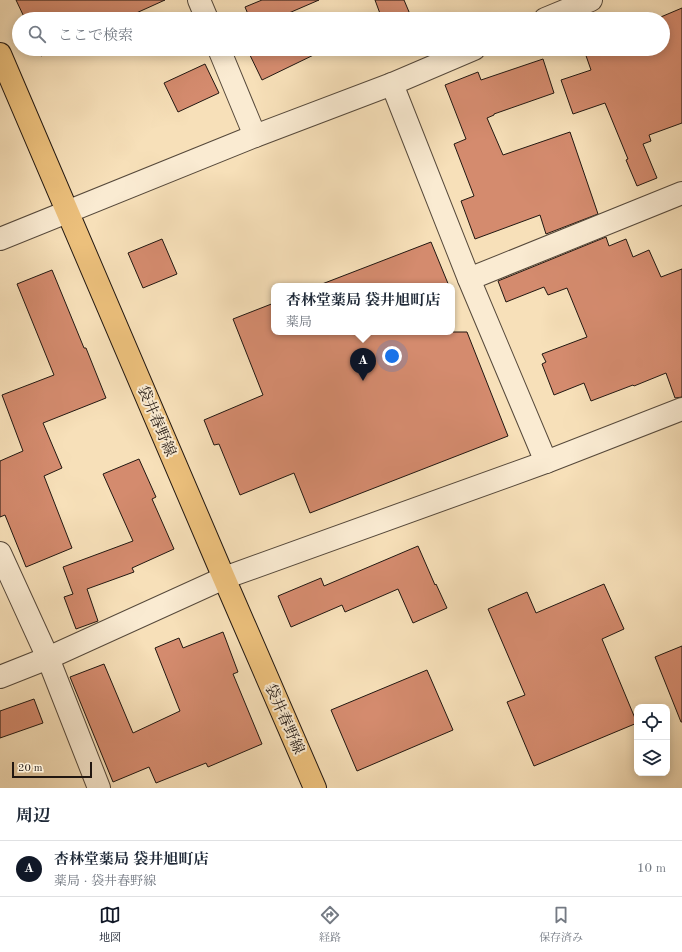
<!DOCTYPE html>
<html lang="ja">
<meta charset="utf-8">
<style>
body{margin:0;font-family:"Old Standard TT","Noto Serif JP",serif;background:#f6f6f7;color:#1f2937}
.controls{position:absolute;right:12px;bottom:12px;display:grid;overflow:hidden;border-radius:8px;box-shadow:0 2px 10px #0003}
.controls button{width:36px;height:36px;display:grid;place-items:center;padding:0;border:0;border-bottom:1px solid #e0e1e3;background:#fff;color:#1f2937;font:20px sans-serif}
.scale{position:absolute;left:12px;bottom:10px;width:80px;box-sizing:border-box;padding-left:4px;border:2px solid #211711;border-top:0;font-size:11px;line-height:14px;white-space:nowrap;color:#211711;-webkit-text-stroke:3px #faebd2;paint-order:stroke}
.you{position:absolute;left:392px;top:356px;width:14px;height:14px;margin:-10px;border:3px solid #fff;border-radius:50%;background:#1a73e8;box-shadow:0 0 0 6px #1a73e833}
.badge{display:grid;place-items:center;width:26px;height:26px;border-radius:50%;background:#111827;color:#fff;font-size:13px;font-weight:700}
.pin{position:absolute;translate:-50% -33px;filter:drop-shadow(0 1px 2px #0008)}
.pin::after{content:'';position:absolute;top:21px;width:14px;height:12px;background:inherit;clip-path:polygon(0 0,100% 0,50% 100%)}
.popup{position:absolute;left:271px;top:283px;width:184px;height:52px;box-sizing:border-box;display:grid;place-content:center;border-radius:8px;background:#fff;filter:drop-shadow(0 1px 3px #0005);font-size:13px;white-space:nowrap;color:#747a83}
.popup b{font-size:15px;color:#1f2937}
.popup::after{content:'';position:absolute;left:50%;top:100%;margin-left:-8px;border:8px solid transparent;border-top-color:#fff}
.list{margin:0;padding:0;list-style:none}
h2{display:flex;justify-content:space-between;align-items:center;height:52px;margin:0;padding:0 16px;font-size:17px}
h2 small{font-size:13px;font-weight:400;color:#747a83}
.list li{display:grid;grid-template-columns:26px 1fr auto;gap:12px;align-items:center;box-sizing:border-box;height:56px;padding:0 16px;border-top:1px solid #e0e1e3}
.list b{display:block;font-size:15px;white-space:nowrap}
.list p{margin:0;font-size:13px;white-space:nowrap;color:#747a83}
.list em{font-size:13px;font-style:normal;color:#747a83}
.icon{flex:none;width:22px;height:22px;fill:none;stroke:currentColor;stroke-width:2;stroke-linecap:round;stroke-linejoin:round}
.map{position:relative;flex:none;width:682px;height:788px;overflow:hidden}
.search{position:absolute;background:#fff;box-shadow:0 2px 10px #0003;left:12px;right:12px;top:12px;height:44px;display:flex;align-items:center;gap:10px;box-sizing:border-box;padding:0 14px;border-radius:22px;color:#747a83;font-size:15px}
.sheet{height:108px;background:#fff}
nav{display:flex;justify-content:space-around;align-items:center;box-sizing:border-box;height:56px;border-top:1px solid #e0e1e3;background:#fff;font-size:11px;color:#747a83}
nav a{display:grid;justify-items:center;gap:2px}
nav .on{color:#111827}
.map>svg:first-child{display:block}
</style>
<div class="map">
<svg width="682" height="788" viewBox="0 0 682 788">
<rect width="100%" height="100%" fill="#f7e0b9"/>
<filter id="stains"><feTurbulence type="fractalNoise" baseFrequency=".005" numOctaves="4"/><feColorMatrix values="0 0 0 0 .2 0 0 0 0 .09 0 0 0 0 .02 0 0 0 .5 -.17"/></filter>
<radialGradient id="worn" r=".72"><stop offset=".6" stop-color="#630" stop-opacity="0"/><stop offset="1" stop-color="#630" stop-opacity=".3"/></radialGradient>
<!-- building -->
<g fill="#d48b6e" stroke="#211711">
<path d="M16,0H165L123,19H25Z"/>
<path d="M262,0H319L275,19H250L245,7Z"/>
<path d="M375,0H404L412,19H382Z"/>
<path d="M682,8V123L649,135L651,141L643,144L657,178L637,186L626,160L628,159L605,103L573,114L561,80L591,70L584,50L586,49H663V19H656Z"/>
<path d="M38,49H57L41,56Z"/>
<path d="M247,49H326L262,80Z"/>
<path d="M543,59L554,93L494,114V115L487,118L503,155L570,132L598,214L546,234L540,215L475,239L461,201L474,196L454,144L466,139L445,85L478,72L481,80Z"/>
<path d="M205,64L219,93L178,112L164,83Z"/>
<path d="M606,237L609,246L626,239L633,257L649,250L661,277L682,269V397L675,398L666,373L634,386L633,385L591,401L584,383L554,395L542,364L546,362L542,354L587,337L567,288L548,295L544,287L506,302L498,281Z"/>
<path d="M162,239L177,274L143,288L128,253Z"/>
<path d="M431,242L449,286H322V284Z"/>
<path d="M52,270L84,348H86L106,398L43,423L62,468L44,476L72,548L26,567L5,515L0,517V461L23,451L2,395L54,375L17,284Z"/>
<path d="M274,303V332H467L508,436L310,513L294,473L240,495L219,444L214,445L204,420L263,395L233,319Z"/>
<path d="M139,459L156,497L152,499L174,549L132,568L134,572L87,589L98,621L76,629L64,597L73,594L63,567L133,541L103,474Z"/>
<path d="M418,546L435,585L436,584L447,608L413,623L398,589L345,612L342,605L291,627L278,596L321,578L324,586Z"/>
<path d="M604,584L624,629L602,639L637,723L534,766L507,702L525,695L488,609L527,592L536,613Z"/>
<path d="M223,632L238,672L233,674L262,744L208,767L206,763L156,783L149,767L113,782L70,677L104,664L133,733L180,711L155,648L179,638L183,648Z"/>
<path d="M682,646V722H681L655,657Z"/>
<path d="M427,670L453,730L357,771L331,710Z"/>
<path d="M34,699L43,723L0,738V711Z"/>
</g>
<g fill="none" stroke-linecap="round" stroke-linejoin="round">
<defs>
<g id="minor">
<path d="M199,0L207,19"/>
<path d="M545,19L591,0"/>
<path d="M219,49L255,136"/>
<path d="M392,84L469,279L546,462"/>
<path d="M0,239L255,136L392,84L474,49"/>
<path d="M469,279L682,193"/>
<path d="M0,553L48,658L99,788"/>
<path d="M0,677L48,658L224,578L546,462L682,409"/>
</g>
<path id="major" d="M0,54L224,578L315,788"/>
</defs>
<!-- minor casing -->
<use href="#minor" stroke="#56493b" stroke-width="24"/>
<!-- major casing -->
<use href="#major" stroke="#211711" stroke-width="24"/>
<!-- minor -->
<use href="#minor" stroke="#faebd2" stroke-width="22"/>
<!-- major -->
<use href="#major" stroke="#ecc07c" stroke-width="22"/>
</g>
<g text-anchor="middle" stroke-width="4" stroke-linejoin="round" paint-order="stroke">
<!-- street labels -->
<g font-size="15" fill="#211711" stroke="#faebd2">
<text transform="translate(157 421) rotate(67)" y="5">袋井春野線</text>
<text transform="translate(285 719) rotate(66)" y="5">袋井春野線</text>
</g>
</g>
<rect width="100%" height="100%" filter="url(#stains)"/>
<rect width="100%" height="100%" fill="url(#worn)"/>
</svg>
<div class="controls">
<button><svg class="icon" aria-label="locate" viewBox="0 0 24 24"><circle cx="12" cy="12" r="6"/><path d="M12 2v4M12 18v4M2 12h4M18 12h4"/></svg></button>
<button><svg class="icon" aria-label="layers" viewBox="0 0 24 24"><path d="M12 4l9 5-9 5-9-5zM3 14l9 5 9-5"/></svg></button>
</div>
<div class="scale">20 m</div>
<div class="you"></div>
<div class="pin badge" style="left:363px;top:381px">A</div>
<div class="popup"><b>杏林堂薬局 袋井旭町店</b>薬局</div>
<div class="search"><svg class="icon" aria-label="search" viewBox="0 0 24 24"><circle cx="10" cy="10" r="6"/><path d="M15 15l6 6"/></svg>ここで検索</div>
</div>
<section class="sheet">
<h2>周辺<small></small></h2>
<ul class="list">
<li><span class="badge">A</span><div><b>杏林堂薬局 袋井旭町店</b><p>薬局 · 袋井春野線</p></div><em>10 m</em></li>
</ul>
</section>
<nav>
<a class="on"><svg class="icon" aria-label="map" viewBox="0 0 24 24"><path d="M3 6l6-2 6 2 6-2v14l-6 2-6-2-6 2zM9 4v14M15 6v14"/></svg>地図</a>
<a><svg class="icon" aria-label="directions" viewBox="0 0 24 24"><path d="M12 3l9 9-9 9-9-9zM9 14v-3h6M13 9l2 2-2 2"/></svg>経路</a>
<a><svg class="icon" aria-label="saved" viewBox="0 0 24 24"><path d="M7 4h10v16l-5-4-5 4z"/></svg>保存済み</a>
</nav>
